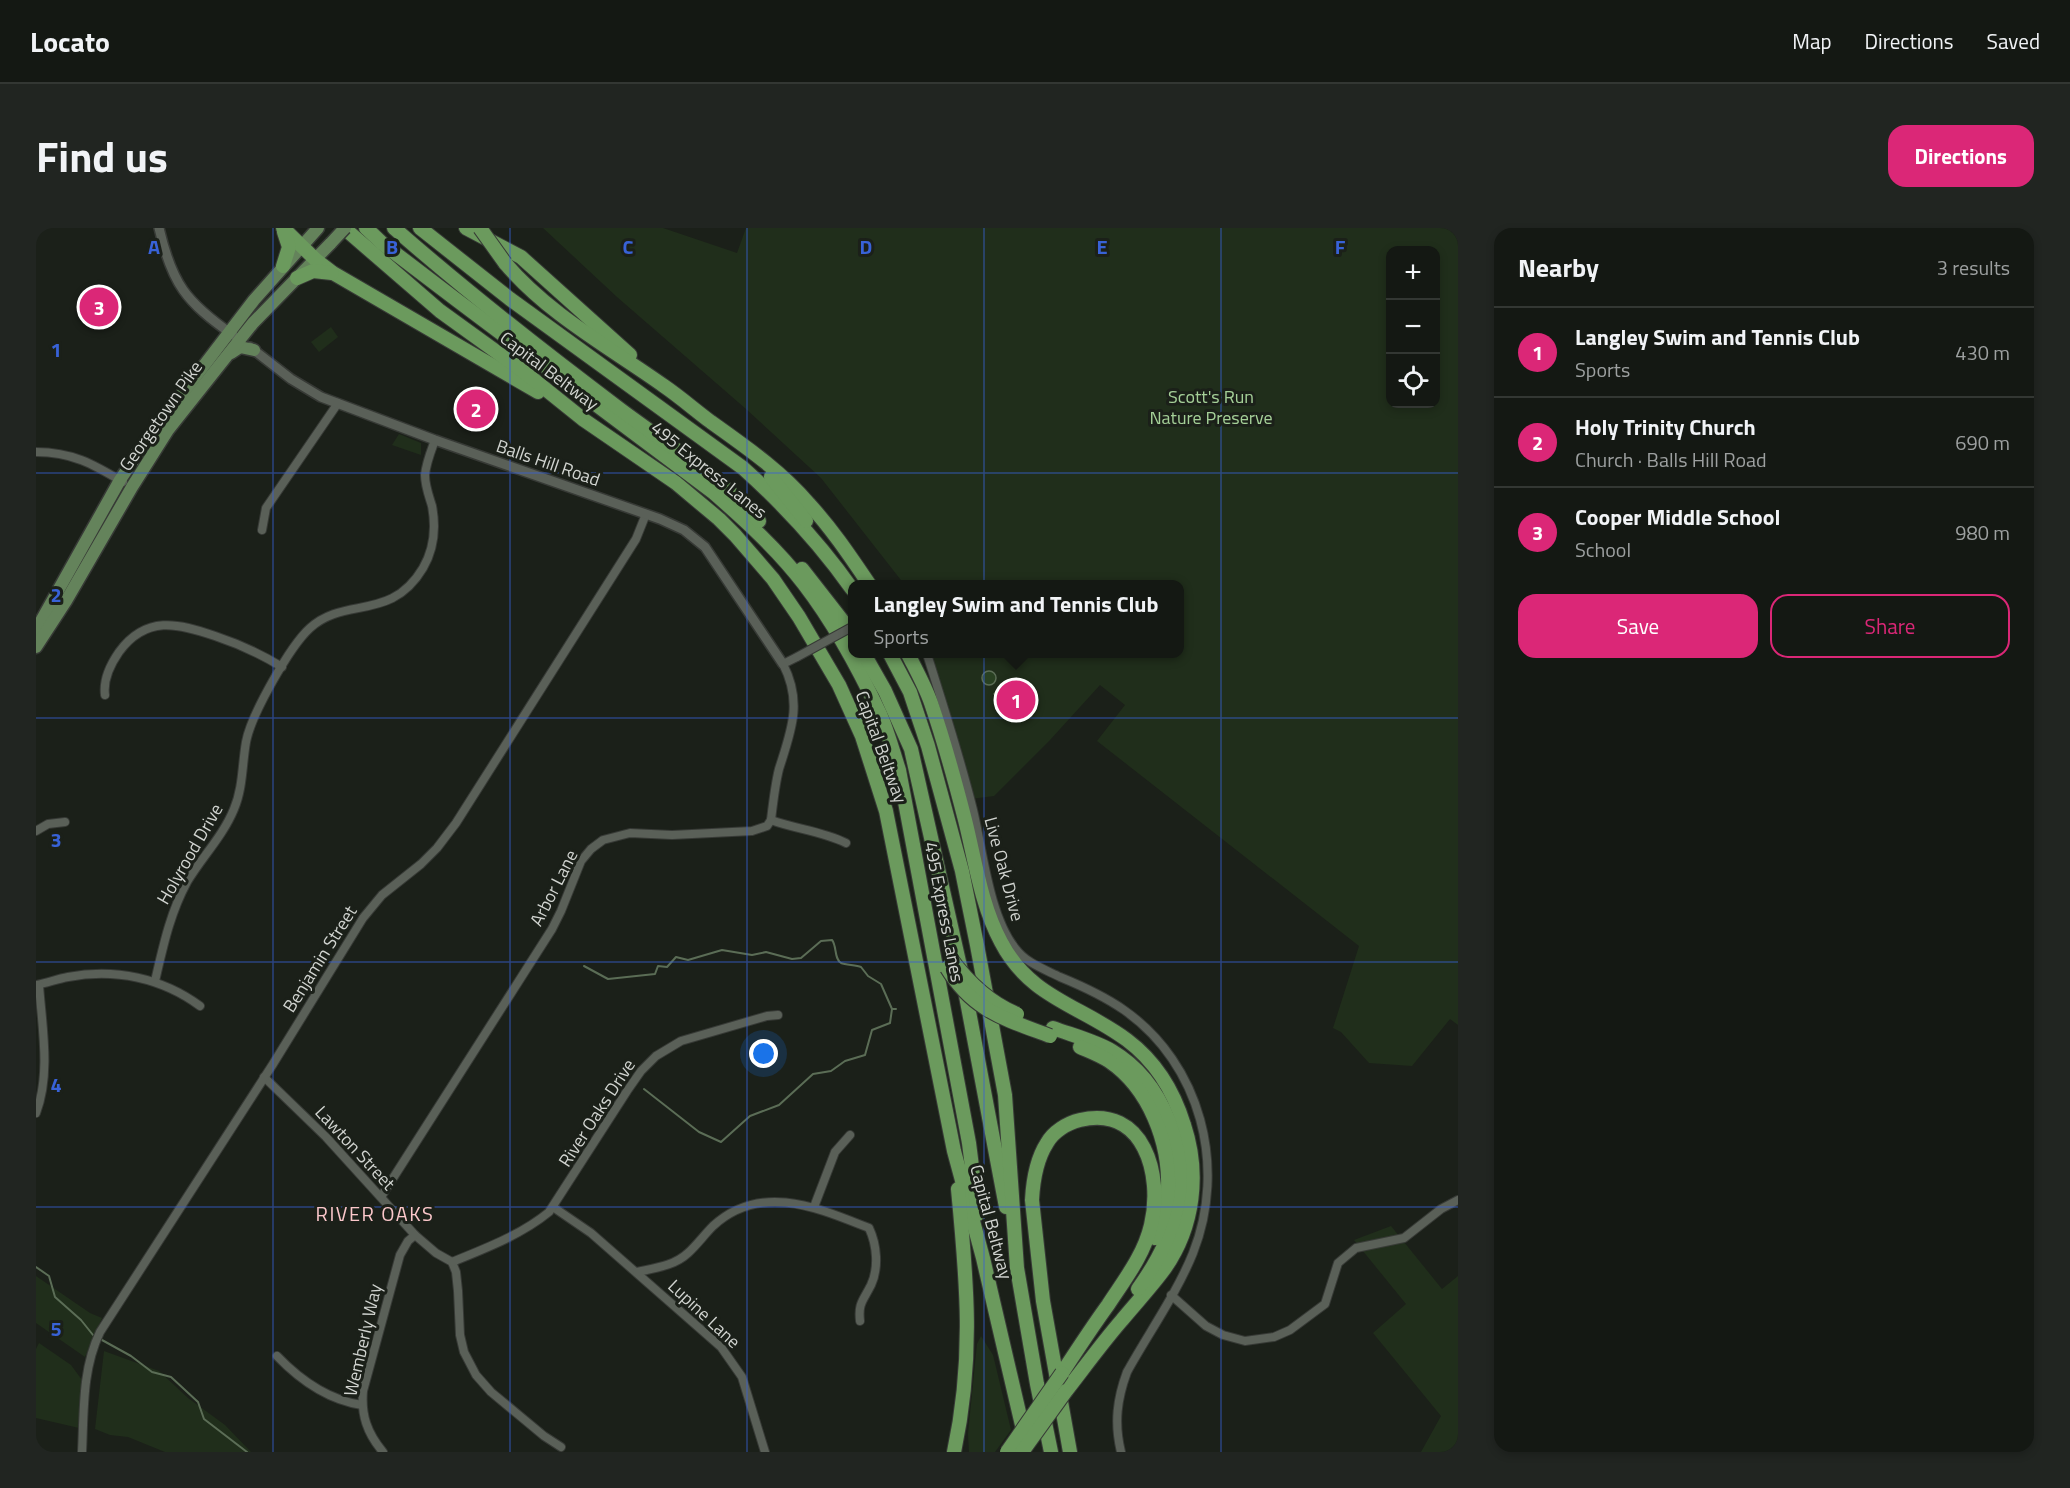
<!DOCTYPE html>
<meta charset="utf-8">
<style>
body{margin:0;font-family:"Titillium Web",sans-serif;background:#212521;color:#f1f3f6}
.controls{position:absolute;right:18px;top:18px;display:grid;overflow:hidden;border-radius:12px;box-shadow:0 3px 9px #0003}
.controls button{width:54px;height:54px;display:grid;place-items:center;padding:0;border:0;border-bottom:2px solid #333733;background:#141813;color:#f1f3f6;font:30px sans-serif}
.you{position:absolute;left:728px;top:826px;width:21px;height:21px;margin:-15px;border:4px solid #fff;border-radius:50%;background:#1a73e8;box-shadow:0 0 0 9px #1a73e833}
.badge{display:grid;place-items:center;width:39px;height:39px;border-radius:50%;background:#db2777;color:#fff;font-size:20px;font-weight:700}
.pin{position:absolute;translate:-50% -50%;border:3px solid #fff;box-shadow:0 2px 6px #0006}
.popup{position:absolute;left:812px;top:352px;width:336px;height:78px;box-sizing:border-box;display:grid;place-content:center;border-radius:12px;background:#141813;filter:drop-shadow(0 2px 4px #0005);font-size:20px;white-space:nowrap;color:#9da0a0}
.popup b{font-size:22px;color:#f1f3f6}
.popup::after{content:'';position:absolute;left:50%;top:100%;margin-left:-12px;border:12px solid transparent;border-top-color:#141813}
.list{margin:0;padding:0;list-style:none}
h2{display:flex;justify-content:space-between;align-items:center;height:78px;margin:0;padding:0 24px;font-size:26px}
h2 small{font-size:20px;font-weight:400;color:#9da0a0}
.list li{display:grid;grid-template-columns:39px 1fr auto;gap:18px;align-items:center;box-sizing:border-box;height:90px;padding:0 24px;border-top:2px solid #333733}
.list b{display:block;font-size:22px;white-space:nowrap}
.list p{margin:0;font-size:20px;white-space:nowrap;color:#9da0a0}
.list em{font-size:20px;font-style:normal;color:#9da0a0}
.actions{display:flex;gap:12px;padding:18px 24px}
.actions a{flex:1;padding:14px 0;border:2px solid #db2777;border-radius:18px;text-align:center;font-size:21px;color:#db2777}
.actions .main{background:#db2777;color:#fff}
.icon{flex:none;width:33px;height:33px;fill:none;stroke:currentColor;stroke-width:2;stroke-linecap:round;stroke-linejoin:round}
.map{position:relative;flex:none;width:1422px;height:1224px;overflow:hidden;border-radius:18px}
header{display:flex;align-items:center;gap:36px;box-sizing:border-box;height:84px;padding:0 30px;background:#141813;border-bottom:2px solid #333733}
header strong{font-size:28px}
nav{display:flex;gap:33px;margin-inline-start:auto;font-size:21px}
.intro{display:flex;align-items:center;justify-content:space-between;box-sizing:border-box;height:144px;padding:0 36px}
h1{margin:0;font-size:42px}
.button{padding:15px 27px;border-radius:18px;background:#db2777;color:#fff;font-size:21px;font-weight:700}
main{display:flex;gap:36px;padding:0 36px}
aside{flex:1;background:#141813;border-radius:18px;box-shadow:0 3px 9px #0003}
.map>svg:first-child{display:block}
</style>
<header>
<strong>Locato</strong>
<nav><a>Map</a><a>Directions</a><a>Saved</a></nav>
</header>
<div class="intro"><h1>Find us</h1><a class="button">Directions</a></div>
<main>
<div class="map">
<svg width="1422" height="1224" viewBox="0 0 1422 1224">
<rect width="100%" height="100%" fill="#1b2019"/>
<!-- green -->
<g fill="#202e1b" fill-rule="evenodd">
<path d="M507,0H627L701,25L710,0H1422V797L1414,791L1376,838L1333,835L1305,804L1297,800L1323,718L1061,513L1089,477L1064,457L1014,512L958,568L934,571L894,426H1144V356H868L785,250L710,181L581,69ZM1354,22H1400V176H1354Z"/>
<path d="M295,99L302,109L283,124L275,114Z"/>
<path d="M363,206L385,215V227L356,217Z"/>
<path d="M1355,998L1406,1061L1422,1048V1224H1385L1405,1188L1337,1105L1370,1076L1318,1012Z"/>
<path d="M0,1048L54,1085L66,1090L49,1129L0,1095Z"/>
<path d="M945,1108L957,1127L975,1202L959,1224H933L932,1206L941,1116Z"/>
<path d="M3,1115L35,1137L46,1152L43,1200L0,1190V1121Z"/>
<path d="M68,1123L123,1143L152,1170L189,1197L215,1224H129L92,1209L74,1207L59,1201Z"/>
</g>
<!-- water -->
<g fill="#294122" stroke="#5b6d56" stroke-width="1.5">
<circle cx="953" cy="450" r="7"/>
<path d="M970,453L991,471L979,486L958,466Z"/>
</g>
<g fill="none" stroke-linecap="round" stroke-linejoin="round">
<!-- stream -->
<g stroke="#5b6d56" stroke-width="2">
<path d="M548,738L572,751L619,746L622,738L631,739L640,729L652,732L686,722L716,727L730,724L756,731L765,730L785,713L796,712C801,718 798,731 805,735C810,737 820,737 825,739L832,748L845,756L856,781H860"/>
<path d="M608,861L663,904L685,914L714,888L743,877L777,846L795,843L809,833L829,827L836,802L854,795L856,781"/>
<path d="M0,1039L13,1048L19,1069L45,1092L57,1107"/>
<path d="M66,1112L95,1128L116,1144L135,1149L162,1174L168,1191L211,1224"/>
</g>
<defs>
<g id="minor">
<path d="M0,224C36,224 57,236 87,254"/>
<path d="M226,302L230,280L302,175"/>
<path d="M891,426C907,477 924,529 937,582C947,623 953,687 979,720C990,735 1008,741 1024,749C1046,758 1068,768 1088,782C1165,836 1191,939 1157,1025C1141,1065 1112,1106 1091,1144C1081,1171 1078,1195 1085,1224"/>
<path d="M69,467C67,452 74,437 83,424C110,387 142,395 179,408C203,416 225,426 246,439"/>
<path d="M735,592C737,575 739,557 743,541C755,503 767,475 747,436L761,429"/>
<path d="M735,592C759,601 786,603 810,615"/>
<path d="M0,603L12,596L29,594"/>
<path d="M119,753C127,719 134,685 151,654C166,629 187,608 198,581C207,560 206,537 210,514C215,487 254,418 274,400C309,368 355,394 387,340C398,321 400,299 396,278C393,268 389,258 389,247C390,235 395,223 399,212"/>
<path d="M0,757C11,755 21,751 32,749C79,740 126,750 164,778"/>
<path d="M228,849L290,909L379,1007L400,1025L416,1034L420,1044L422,1063L424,1107L428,1124L440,1147L455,1164L508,1208L525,1219"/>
<path d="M0,885C15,846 6,798 3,757"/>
<path d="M345,969L516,701L525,683L545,633L555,621L567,612L594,605L636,607L716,603L731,598L735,592"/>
<path d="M517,979L555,1005L685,1119L706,1149L729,1224"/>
<path d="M778,979L799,924L814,907"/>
<path d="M416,1034C448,1021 485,1007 513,984L591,863L605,843L620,828L645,813L731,788L742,787"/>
<path d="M601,1044C619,1040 638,1038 652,1025C661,1017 668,1007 677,998C725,954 782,980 833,1000C841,1017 843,1040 835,1057C827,1073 822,1075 824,1093"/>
<path d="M1135,1067L1170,1098L1187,1107L1209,1113L1238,1109L1254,1102L1289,1076L1302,1035L1320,1020L1368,1010L1405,981L1422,972"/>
<path d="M241,1128C265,1153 292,1172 326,1177"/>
<path d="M46,1224C48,1183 46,1141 64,1104L237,836L327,690L346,667L385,636L401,620L420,595L600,311L610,286"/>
<path d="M347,1224C331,1205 325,1187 327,1163L364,1027L372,1013L379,1007"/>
</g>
<g id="tertiary">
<path d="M123,0C136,56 150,74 197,107"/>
<path d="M214,119L255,151L285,169L399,212L624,291L648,302L669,319L747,436"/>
</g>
<g id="primary">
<path d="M195,125L204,119L218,122"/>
<path d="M0,402L84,252L108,216L218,72L282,0"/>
<path d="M0,419L30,373L96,259L132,202L217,95L295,15"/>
</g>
<g id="motorway">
<path d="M247,0L280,32L297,45L502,164"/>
<path d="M308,0L404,83L487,143L548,192L640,255L683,291L699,307L737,351L763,389L803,457L826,508L850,583L918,923L947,1030L989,1210"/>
<path d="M330,0L347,16L422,73L678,265C710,293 742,322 768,356C798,395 823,441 844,486C852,504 857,524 863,542L933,915L942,986"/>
<path d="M358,0C430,63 509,125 585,182C632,217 684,249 723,293"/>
<path d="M384,0L474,71L707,240C747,276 785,317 816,361"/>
<path d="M430,0L485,29L594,127"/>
<path d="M469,35C512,86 573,119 628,158C644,169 659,182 675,194C710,219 745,243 773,276C796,301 814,328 833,356"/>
<path d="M247,38L253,19L248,4"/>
<path d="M261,50L277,43L296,45"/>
<path d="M735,249L770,293"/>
<path d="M766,341L816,405"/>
<path d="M828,426L849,463L875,521L926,747L970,979"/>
<path d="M854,426L874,464L892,518L926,643L941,717L969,867L981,1040L1001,1156L1015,1224"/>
<path d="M872,426C880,442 889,458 895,475C908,513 919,553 929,592C939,632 945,677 965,714C994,770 1044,777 1091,812C1119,833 1138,864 1148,897C1164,945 1158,998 1129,1040C1116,1058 1100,1075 1086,1092C1066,1115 1048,1140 1030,1163"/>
<path d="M1017,800C1036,807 1059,813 1076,823C1128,854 1152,922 1141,979C1135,1009 1120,1036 1102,1061"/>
<path d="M1044,819C1053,823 1064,827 1073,833C1113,860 1134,914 1132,962C1131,978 1125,995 1119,1010"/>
<path d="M1026,1145C1041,1122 1056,1099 1072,1077C1089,1051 1108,1027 1115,997C1127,947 1108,877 1044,892C1031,895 1017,904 1011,915C1000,932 997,953 996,972L1007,1073L1034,1224"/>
<path d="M918,1224C938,1131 931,1054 922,961"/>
</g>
</defs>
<!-- minor casing -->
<use href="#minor" stroke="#373a36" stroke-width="10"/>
<!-- tertiary casing -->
<use href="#tertiary" stroke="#373a36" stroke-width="12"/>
<!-- primary casing -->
<use href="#primary" stroke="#373a36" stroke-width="15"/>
<!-- motorway casing -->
<use href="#motorway" stroke="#373a36" stroke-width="16"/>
<!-- minor -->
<use href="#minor" stroke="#5a6058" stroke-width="8"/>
<!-- tertiary -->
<use href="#tertiary" stroke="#5a6058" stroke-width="9"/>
<!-- primary -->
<use href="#primary" stroke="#64835b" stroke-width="12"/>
<!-- motorway -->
<use href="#motorway" stroke="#6b9a5d" stroke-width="14"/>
<defs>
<path id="minor-bridge" d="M761,429L816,399"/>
<path id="primary-bridge" d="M295,15L309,0"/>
<g id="motorway-bridge">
<path d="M444,0L469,35"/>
<path d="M915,731C932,754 954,775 981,786"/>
<path d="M911,740C937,783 969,791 1014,808"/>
<path d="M971,1224L1026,1145"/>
<path d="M986,1224L1030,1163"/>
</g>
</defs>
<!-- minor-bridge casing -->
<use href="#minor-bridge" stroke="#373a36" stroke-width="10" stroke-linecap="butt"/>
<!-- primary-bridge casing -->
<use href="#primary-bridge" stroke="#373a36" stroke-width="15" stroke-linecap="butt"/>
<!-- motorway-bridge casing -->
<use href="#motorway-bridge" stroke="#373a36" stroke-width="16" stroke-linecap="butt"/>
<!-- minor-bridge -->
<use href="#minor-bridge" stroke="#5a6058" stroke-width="8"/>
<!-- primary-bridge -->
<use href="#primary-bridge" stroke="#64835b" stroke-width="12"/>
<!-- motorway-bridge -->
<use href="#motorway-bridge" stroke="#6b9a5d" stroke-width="14"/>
</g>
<!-- grid -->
<path fill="none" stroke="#3862d7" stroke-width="1.5" stroke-opacity="0.55" d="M237,0V1224M474,0V1224M711,0V1224M948,0V1224M1185,0V1224M0,245H1422M0,490H1422M0,734H1422M0,979H1422"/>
<g text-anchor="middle" stroke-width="6" stroke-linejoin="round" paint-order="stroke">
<!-- street labels -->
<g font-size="18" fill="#d1d4d0" stroke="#1b2019">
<text transform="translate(513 143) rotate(37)" y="6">Capital Beltway</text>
<text transform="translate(125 188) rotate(-55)" y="6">Georgetown Pike</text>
<text transform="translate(512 235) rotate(19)" y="6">Balls Hill Road</text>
<text transform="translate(673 242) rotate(39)" y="6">495 Express Lanes</text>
<text transform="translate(845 519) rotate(70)" y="6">Capital Beltway</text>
<text transform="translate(154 626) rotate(-60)" y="6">Holyrood Drive</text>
<text transform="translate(968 641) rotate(75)" y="6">Live Oak Drive</text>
<text transform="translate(518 660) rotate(-63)" y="6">Arbor Lane</text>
<text transform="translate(908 684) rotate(79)" y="6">495 Express Lanes</text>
<text transform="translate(284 731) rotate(-58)" y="6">Benjamin Street</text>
<text transform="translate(561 885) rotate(-57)" y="6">River Oaks Drive</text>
<text transform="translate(319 920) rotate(47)" y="6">Lawton Street</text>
<text transform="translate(955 994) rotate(75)" y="6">Capital Beltway</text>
<text transform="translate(668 1086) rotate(43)" y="6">Lupine Lane</text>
<text transform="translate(327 1112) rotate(-77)" y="6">Wemberly Way</text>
</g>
<!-- park labels -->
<g font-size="18" fill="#a5d098" stroke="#1b2019">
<text x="1175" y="175">Scott's Run<tspan x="1175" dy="21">Nature Preserve</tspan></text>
</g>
<!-- neighbourhood labels -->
<g font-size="20" letter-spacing="1.5" fill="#fcc8cb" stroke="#1b2019">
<text x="339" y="993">RIVER OAKS</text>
</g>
</g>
<g font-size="20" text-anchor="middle" font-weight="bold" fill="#3862d7" stroke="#1b2019" stroke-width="6" stroke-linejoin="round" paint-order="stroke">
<text x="118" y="26">A</text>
<text x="356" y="26">B</text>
<text x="592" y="26">C</text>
<text x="830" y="26">D</text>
<text x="1066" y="26">E</text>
<text x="1304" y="26">F</text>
<text x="20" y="129">1</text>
<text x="20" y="374">2</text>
<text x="20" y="619">3</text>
<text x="20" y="864">4</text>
<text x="20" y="1108">5</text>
</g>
</svg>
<div class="controls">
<button>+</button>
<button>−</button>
<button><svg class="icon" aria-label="locate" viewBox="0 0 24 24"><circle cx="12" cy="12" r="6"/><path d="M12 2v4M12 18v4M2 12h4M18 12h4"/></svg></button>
</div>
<div class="you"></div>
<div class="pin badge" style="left:980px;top:472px">1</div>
<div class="popup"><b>Langley Swim and Tennis Club</b>Sports</div>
<div class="pin badge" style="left:440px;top:181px">2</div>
<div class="pin badge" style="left:63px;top:79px">3</div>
</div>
<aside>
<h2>Nearby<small>3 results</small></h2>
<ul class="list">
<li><span class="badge">1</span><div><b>Langley Swim and Tennis Club</b><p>Sports</p></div><em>430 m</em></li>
<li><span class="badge">2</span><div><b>Holy Trinity Church</b><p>Church · Balls Hill Road</p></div><em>690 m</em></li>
<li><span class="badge">3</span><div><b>Cooper Middle School</b><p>School</p></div><em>980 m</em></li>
</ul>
<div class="actions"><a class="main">Save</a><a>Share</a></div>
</aside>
</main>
